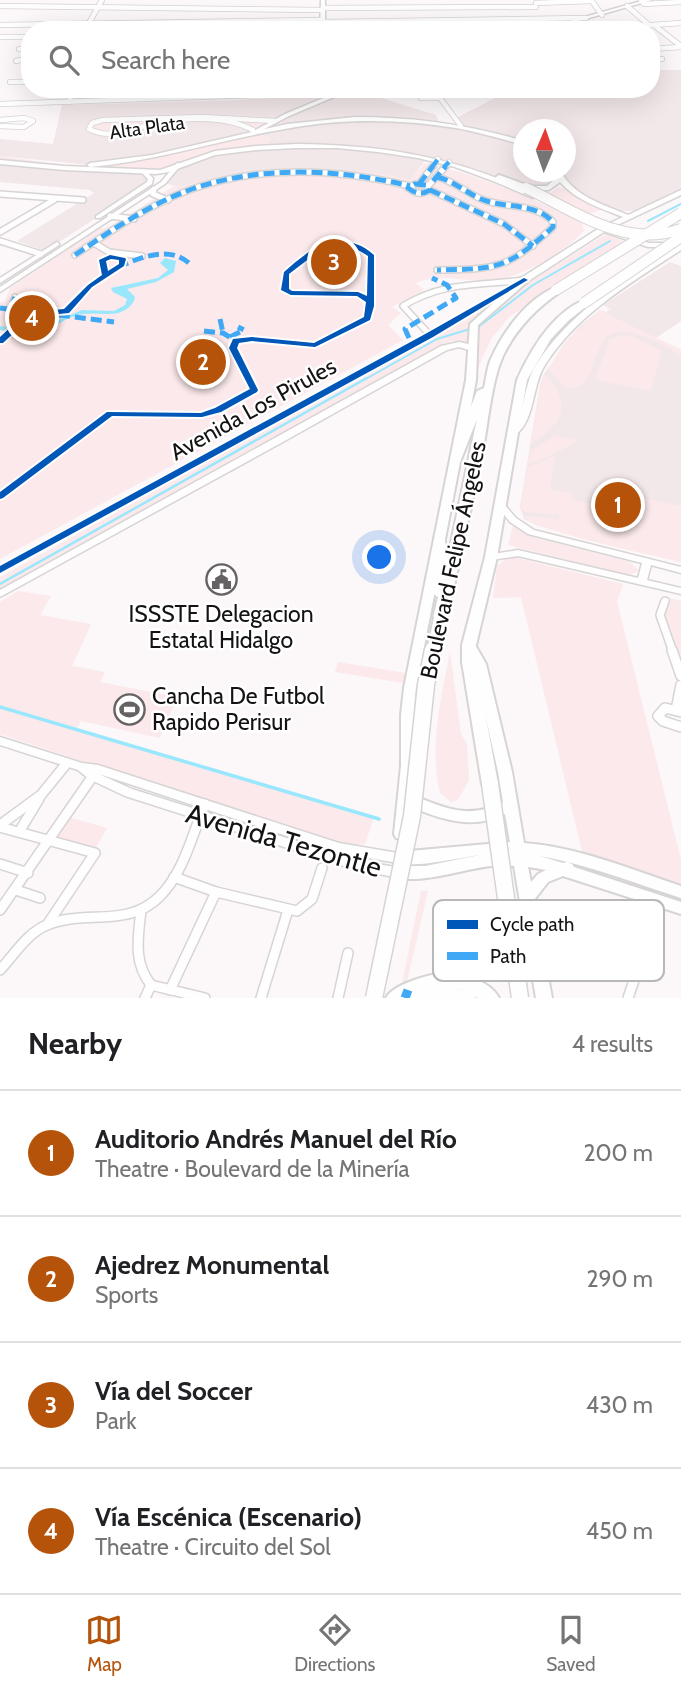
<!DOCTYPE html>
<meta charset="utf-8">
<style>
body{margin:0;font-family:Cabin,sans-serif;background:#f6f6f6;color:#202124}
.compass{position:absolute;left:513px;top:119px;width:63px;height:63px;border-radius:50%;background:#fff;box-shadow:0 7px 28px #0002;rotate:2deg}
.you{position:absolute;left:380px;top:558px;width:24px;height:24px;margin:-18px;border:5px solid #fff;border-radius:50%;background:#1a73e8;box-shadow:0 0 0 10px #1a73e833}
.badge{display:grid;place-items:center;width:46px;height:46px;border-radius:50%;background:#b45309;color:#fff;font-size:23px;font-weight:700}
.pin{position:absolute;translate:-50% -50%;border:4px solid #fff;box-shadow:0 2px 7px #0006}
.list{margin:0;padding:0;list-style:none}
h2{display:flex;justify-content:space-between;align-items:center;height:91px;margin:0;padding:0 28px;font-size:30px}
h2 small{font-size:23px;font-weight:400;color:#757577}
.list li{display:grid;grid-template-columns:46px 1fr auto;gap:21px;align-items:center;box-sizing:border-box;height:126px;padding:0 28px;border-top:2px solid #e0e0e0}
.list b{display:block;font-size:26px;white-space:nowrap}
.list p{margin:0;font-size:23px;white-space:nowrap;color:#757577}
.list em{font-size:23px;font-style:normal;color:#757577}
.icon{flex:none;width:38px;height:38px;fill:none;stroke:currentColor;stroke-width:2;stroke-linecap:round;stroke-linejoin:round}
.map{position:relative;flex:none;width:681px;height:998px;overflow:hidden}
.search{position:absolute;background:#fff;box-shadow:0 7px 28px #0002;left:21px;right:21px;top:21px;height:77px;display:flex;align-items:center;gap:18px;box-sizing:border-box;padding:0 24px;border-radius:28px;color:#757577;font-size:26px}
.sheet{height:595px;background:#fff}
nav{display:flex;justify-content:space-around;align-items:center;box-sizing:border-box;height:98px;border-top:2px solid #e0e0e0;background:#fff;font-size:19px;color:#757577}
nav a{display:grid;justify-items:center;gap:4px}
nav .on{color:#b45309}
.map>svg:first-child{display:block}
</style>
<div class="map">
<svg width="681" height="998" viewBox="0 0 681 998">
<rect width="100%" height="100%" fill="#fcf7f8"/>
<!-- built -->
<g fill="#f2e7e9" fill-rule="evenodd">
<path d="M651,70H681V192L642,211H612L574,192L561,179L559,182L541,189L428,157L410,180L366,172L312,170L254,172L180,187L163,183L179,164L253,133L195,149L122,163L90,165L0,156V139L53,144L62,105L240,100L321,94V100L341,94L365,93L436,115L439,123L463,127L458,117L495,98L470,89H651ZM524,130H566V172H524Z"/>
<path d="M0,162L143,171L149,175L150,183L45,251L17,241L94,193L90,190L0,182Z"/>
<path d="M670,262L681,266V321L656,338L681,350V562L539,526L524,519L520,507L540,385L544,374L578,328L600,310L606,312L610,309L603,305Z"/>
</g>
<!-- green -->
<g fill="#fbe9eb">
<path d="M203,117L275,121L281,118L283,123L295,125L257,132L271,138L268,147L213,154L154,172L89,171L0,162V156C30,160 62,166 92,165C147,163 200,148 252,133L250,127C225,119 200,120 174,122C152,123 106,142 89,129L92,123L103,120Z"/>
<path d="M425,163C481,175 530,198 582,222L584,231C562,254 517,281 485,281C460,281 440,273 416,283L424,290L392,307L401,313L388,325L403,340L0,559V302H5L10,288L99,228L103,229L117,223L174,186L180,187C252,165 336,164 410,179Z"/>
<path d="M558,188H569L606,208L586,215L548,194Z"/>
<path d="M606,234L624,242L509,317L491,339L478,368L477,331L481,322L526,284Z"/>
<path d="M486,307L468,325L467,342L451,341L443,344L0,589V577Z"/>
<path d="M600,310L681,350V356C667,348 652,338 637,334C582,317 607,395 565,388L548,369L565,342Z"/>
<path d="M630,335L660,350L661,355L651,391L595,380L609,340L614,337Z"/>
<path d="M544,374C573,402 564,425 531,443L540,385Z"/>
<path d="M556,435L577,440C562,452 545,457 527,465L530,451Z"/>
<path d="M555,455L550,489L572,494L571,499L634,514L632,508L636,496L681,506V562C657,556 532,531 524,516L559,519V515L524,512L520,507L527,468Z"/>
<path d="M513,525L533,537L630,562L639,571L628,575L508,545Z"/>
<path d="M509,556L623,584L617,602L681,860V889L583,855L521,597L493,598L497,566Z"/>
<path d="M18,591L51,596L40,615L91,624L72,666L105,672L100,682L177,697L160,738L81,721L77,728L0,706V602Z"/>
<path d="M662,596L681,601V706L674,703L679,673L658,616Z"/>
<path d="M450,652L461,734L467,744L469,780L458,800L451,802L440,793C429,746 441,698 450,652Z"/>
<path d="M338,662L405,673L403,683L335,672Z"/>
<path d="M0,707L374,817L365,844L340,847L0,734Z"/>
<path d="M68,817L107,828L95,849L57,838Z"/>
<path d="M421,891H428L407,981L402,983Z"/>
</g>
<!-- water -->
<path fill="#99e7fc" d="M165,258L176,261L174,272L156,282L127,289L135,297L134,301C121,321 102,311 83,314C62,317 52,333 26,336C16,338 10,331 0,330V326L16,329L45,320L56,321L82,310L114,311L125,305L127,299L113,292L111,288L158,278L168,270L160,263Z"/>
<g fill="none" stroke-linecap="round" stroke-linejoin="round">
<!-- stream-far2 -->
<g stroke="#99e7fc" stroke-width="2">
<path d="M648,221L681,204"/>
<path d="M477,328L533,285L610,241"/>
<path d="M364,380L437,339L470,329"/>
</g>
<!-- stream-far1 -->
<path stroke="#99e7fc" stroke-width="2.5" d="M0,584L367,378"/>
<!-- stream -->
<path stroke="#99e7fc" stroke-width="3.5" d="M0,707L379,819"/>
<defs>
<g id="minor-far3">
<path d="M591,0L602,15"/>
<path d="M641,0L644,4L681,2"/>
<path d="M536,3L591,1"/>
<path d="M0,6L323,10"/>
<path d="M627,6L649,25"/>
<path d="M323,8L536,7"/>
<path d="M323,22L586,18"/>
<path d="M0,25L323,20"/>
<path d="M655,26L681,46"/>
<path d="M85,30L102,0"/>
<path d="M390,30V26L400,27"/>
<path d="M580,30L681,23"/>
<path d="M0,37H30"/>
<path d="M19,49H30"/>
<path d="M651,49L681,47"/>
<path d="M651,60L662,59"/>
<path d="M16,61L30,58"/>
<path d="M10,82H30"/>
<path d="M439,96L440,98H421Z"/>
<path d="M440,98L461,126"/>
<path d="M69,102L74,89"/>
<path d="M1,104L343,92"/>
<path d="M0,120L24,118L33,121L24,127L0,126"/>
<path d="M253,133V130C224,115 189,117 157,123C134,127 112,141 89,129L92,123L103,120L203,117L275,121"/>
<path d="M432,167L438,159"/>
<path d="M444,167L449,162"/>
</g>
<g id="minor-far2">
<path d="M437,177C454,181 465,192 481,199C505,209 535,202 553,222V227C507,269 498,269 437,270"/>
<path d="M415,184L426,185L430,190C421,195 416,194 408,188Z"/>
<path d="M419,184L433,166"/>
<path d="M428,186L446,166"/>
<path d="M154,189L153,194L168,200"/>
<path d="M430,190L504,224L533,246"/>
<path d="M0,194L83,200"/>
<path d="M110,216L134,219"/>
<path d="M0,232L54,200"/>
<path d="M0,241L41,254"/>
<path d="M94,243L109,252L142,256"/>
<path d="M75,255C112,230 150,204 192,189C262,165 339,169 410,186"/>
<path d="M430,335L403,306C444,281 478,286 524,280"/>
<path d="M0,341L19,319L13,303L15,297"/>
</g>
<path id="minor-far1" d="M665,601L660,615L673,652"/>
<g id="minor">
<path d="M672,650L681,676"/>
<path d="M676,710L681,685"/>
<path d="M681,712L665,708L658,716L663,721L681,727"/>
<path d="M0,825L41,795L67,763"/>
<path d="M0,827L95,853L47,925"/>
<path d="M19,832L39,799"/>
<path d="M0,864L28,873"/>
<path d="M174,877L216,892L297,911L312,899L322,868"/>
<path d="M16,890L40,898"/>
<path d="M0,910L95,773"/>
<path d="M141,910C138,938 133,962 151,985"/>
<path d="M0,970C14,955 27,933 47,925C85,909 128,929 160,896C184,872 192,835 205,804"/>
<path d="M151,985L205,998"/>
<path d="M170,990L216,892"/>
<path d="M145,998L151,985"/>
<path d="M261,998L288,910"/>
<path d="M338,998L348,953"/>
<path d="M628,998L661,901"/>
</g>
<g id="tertiary">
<path d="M321,0H325V30H320Z"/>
<path d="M645,0H652L547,30H538Z"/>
<path d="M345,89H353L289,116L255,134L250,133L285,114Z"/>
<path d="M177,163L182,164L165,184L0,292V287L161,182Z"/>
<path d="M141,170H145L153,178L152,184L100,218H96V216L147,182L148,179L141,172Z"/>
<path d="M57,242L59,243V245L0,283V278Z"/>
<path d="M516,283L518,284V286L433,337L0,573V566L427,333Z"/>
<path d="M459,342L468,344L476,349L472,351L459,347L447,350L281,443L0,597V590L441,346Z"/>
<path d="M500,502L503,503L516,518L534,530L681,567V573L651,565L647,580L681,588V594L518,556L491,560L488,559L486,557L488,555L518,550L638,578L642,563L528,534L510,522L496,505Z"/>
<path d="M0,737L82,763L98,765L339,843L398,853L402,854L404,858L402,862L398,863L339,853L99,774L132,789L356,860L395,867L399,868L401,872L399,876L395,877L356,870L125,796L89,779L78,770L0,745Z"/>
</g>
<g id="secondary">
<path d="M355,117C414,117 466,124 524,141V145C501,139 479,132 456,128C400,119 341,118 285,129C219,140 156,161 90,167L87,165L90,163L152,155L287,124Z"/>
<path d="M296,144C378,145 448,155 523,189L524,187L526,186H547L557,177L555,172H561C575,197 603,204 628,215L681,190V195L609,229L649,243H681V250C632,282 577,314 545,365C531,386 536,424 512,437L507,434C512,428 516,423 519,416C526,399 526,380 536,365C569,312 625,279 676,247H648L604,232L527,282H521V278L601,227L623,217C600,208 577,201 560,182L549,190H525L535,195L536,196L533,198L493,181L455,167L418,158L378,152L337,148H296L256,150L215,155L169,172L156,174L64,170L0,164V160L64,166L160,170L215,151L256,146Z"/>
</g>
<g id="primary">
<path d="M524,277L528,280L527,282L478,325L476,380L416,688C412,724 415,759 412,795C445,808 469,820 503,802L498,772L474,664L464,646L466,643H474L486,664L512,772L524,843C578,847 630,869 681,886V898C634,883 589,865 540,856L563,863L567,862L572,864L574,867L681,902V914L563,876L548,882L534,900L552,998H536L514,866C507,866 499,865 491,866C462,869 418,886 390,876L388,872L390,868L395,866H425L480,855C457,858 414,869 393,862L391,858L393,854L398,852L510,842L505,814C473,830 443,820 411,807L408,834L406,838L401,840L396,838L394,834L401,766V715L404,688L466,380L470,324L521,278ZM528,867L546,870L538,874L531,882Z"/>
<path d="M443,973C461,973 490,980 499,998H478L464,990L443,987L422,992L409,998H386C393,984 428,975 443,973Z"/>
</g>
<g id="trunk">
<path d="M499,175L529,186L530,188L526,191L496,180L495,178Z"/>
<path d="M556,287L560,288V292C535,309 516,329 503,356C492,380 488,422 483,450C472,506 459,562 447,618L445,621H435L433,618L438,597L432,593L435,568L434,539L436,536H444L448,557L477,419L460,462H452L450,459L477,391L484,388C486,379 487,369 490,361C502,333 527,298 556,287Z"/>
<path d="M584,300L589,303L588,305L568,321L551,339L527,380L497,557L476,645V662L498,784L495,789L490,790L485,789L482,784L462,662V645L485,557L517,380C530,351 552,313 584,300Z"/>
<path d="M439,985L473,992L476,998H406L409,992Z"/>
</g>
</defs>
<!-- minor-far3 casing -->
<use href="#minor-far3" stroke="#d7d4d4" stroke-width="6"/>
<!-- minor-far2 casing -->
<use href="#minor-far2" stroke="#d7d4d4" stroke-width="8"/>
<!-- minor-far1 casing -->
<use href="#minor-far1" stroke="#d7d4d4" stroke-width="10"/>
<!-- minor casing -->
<use href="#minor" stroke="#d7d4d4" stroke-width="12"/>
<!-- tertiary casing -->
<use href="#tertiary" stroke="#d7d4d4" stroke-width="3"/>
<!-- secondary casing -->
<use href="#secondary" stroke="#d7d4d4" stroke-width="3"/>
<!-- primary casing -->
<use href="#primary" stroke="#d7d4d4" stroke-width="4"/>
<!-- trunk casing -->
<use href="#trunk" stroke="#d7d4d4" stroke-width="4"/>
<!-- minor-far3 -->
<use href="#minor-far3" stroke="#fffefe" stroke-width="4.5"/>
<!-- minor-far2 -->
<use href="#minor-far2" stroke="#fffefe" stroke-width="5"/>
<!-- minor-far1 -->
<use href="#minor-far1" stroke="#fffefe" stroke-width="7"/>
<!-- minor -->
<use href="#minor" stroke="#fffefe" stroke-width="9"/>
<!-- tertiary -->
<use href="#tertiary" fill="#fffefe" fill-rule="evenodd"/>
<!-- secondary -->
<use href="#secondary" fill="#fffefe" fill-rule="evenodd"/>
<!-- primary -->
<use href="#primary" fill="#fffefe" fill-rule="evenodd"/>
<!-- trunk -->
<use href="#trunk" fill="#fffefe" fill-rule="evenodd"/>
<defs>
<g id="trunk-bridge-far2">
<path d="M526,188C575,211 625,249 681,229"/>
<path d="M556,290L681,213"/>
<path d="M584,303L681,237"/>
</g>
<path id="trunk-bridge-far1" d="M433,652L440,618"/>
<g id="trunk-bridge">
<path d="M490,784L520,998"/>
<path d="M374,998L412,816L426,685L433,650"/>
</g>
</defs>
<!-- trunk-bridge-far2 casing -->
<use href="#trunk-bridge-far2" stroke="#d7d4d4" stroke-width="12" stroke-linecap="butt"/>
<!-- trunk-bridge-far1 casing -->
<use href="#trunk-bridge-far1" stroke="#d7d4d4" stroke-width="16" stroke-linecap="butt"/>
<!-- trunk-bridge casing -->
<use href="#trunk-bridge" stroke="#d7d4d4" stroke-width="19" stroke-linecap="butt"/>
<!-- trunk-bridge-far2 -->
<use href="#trunk-bridge-far2" stroke="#fffefe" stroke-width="10"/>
<!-- trunk-bridge-far1 -->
<use href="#trunk-bridge-far1" stroke="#fffefe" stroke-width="12"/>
<!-- trunk-bridge -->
<use href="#trunk-bridge" stroke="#fffefe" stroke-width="16"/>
<!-- quiet-far2 -->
<g stroke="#3fa9f5" stroke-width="4.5" stroke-dasharray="9 4.5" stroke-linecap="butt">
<path d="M432,167L438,159"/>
<path d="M444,167L449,162"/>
</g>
<!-- quiet-far1 -->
<g stroke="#3fa9f5" stroke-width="5" stroke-dasharray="11 5" stroke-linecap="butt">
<path d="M437,177C454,181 465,192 481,199C505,209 535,202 553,222V227C507,269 498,269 437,270"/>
<path d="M433,181L446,166"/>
<path d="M415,184L426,185L430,190C421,195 416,194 408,188Z"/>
<path d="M419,184L433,166"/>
<path d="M430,190L504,224L533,246"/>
<path d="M75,255C112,230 150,204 192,189C262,165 339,169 410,186"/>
<path d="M118,267C142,257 171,244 192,266"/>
<path d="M15,297L13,303L19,317"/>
<path d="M0,308L28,312"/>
<path d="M59,315L114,322"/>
<path d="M220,319L223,333"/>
<path d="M204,331L223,333L236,341"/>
<path d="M230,337L244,330L238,327"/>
<path d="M409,338L405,329L456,298L447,285L432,278"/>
</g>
<!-- quiet -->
<path stroke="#3fa9f5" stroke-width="9" stroke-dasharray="18 9" stroke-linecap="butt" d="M405,998L408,990"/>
<defs>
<g id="cycleway">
<path d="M336,240C351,241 363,245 374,255V306L370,320L315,347L252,341L239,343L237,348L258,390L257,392L221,412L202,417L112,416L3,498L0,499V492L107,412L201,413L215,408L250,389L229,348L233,339L252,337L314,343L364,317L366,302L357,296L291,295L281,290L284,272C300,258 315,245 336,240ZM336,244C349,244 357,249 368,256L367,296L358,292L292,291L289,289V274L319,251Z"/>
<path d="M110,255L125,258L126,259L124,266L92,287L69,313L25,317L20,327L3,343H0V337L14,324L19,313L64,309L88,285L102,275L99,260ZM111,259L119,260V264L108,271L106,261Z"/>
<path d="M524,278L528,280L526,281L433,337L0,573V566L427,333Z"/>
</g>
</defs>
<!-- cycleway casing -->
<use href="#cycleway" stroke="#fff" stroke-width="4"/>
<!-- cycleway -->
<use href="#cycleway" fill="#0057b8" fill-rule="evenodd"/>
</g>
<!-- icons -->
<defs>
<symbol id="civic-ring" viewBox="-11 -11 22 22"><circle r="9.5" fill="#fff" stroke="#656262" stroke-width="1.5"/><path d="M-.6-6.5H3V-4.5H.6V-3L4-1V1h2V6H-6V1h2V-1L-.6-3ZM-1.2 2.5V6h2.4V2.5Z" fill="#656262"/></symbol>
<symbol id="stadium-ring" viewBox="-11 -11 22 22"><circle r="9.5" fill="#fff" stroke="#656262" stroke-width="1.5"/><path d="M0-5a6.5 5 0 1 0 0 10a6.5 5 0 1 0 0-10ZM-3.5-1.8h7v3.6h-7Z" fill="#656262"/></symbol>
</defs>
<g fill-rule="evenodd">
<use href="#civic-ring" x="204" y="562" width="35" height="35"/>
<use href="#stadium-ring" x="112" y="692" width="35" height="35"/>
</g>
<g text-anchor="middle" stroke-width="5" stroke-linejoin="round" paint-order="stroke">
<!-- far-street labels -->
<g font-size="19" fill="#141212" stroke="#fff">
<text transform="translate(147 127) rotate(-8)" y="7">Alta Plata</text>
</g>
<!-- street labels -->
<g font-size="23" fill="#141212" stroke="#fff">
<text transform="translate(253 409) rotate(-29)" y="8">Avenida Los Pirules</text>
<text transform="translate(453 560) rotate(-78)" y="8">Boulevard Felipe Ángeles</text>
</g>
<!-- poi labels -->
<g font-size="23" fill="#141212" stroke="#fff">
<text x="221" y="622">ISSSTE Delegacion<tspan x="221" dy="26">Estatal Hidalgo</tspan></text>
<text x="152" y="704" text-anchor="start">Cancha De Futbol<tspan x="152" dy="26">Rapido Perisur</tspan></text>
</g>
<!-- near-street labels -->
<g font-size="28" fill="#141212" stroke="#fff">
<text transform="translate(284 840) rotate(16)" y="10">Avenida Tezontle</text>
</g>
</g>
<!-- legend -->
<rect x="433" y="900" width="231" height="81" rx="10" fill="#fff" stroke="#b8b8b8" stroke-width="2"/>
<rect x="447" y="920" width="31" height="9" fill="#0057b8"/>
<rect x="447" y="952" width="31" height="8" fill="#3fa9f5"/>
<g font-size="19" fill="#141212">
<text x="490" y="931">Cycle path</text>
<text x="490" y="963">Path</text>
</g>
</svg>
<svg class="compass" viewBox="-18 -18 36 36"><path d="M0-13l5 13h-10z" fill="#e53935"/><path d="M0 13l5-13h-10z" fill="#757577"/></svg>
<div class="you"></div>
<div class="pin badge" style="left:618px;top:505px">1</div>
<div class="pin badge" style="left:203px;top:362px">2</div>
<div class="pin badge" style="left:334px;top:262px">3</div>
<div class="pin badge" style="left:32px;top:318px">4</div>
<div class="search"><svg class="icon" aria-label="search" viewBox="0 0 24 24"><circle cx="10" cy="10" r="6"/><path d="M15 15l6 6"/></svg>Search here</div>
</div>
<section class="sheet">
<h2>Nearby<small>4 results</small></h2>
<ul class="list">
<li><span class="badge">1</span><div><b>Auditorio Andrés Manuel del Río</b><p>Theatre · Boulevard de la Minería</p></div><em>200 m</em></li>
<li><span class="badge">2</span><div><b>Ajedrez Monumental</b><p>Sports</p></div><em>290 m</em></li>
<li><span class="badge">3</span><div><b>Vía del Soccer</b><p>Park</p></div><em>430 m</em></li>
<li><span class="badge">4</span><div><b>Vía Escénica (Escenario)</b><p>Theatre · Circuito del Sol</p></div><em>450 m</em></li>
</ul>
</section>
<nav>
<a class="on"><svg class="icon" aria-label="map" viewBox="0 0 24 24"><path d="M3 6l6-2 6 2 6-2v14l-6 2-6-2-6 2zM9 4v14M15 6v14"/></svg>Map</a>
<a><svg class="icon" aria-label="directions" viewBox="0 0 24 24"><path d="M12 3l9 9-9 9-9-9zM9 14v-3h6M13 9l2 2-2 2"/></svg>Directions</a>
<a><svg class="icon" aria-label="saved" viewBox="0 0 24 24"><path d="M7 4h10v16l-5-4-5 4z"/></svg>Saved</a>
</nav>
